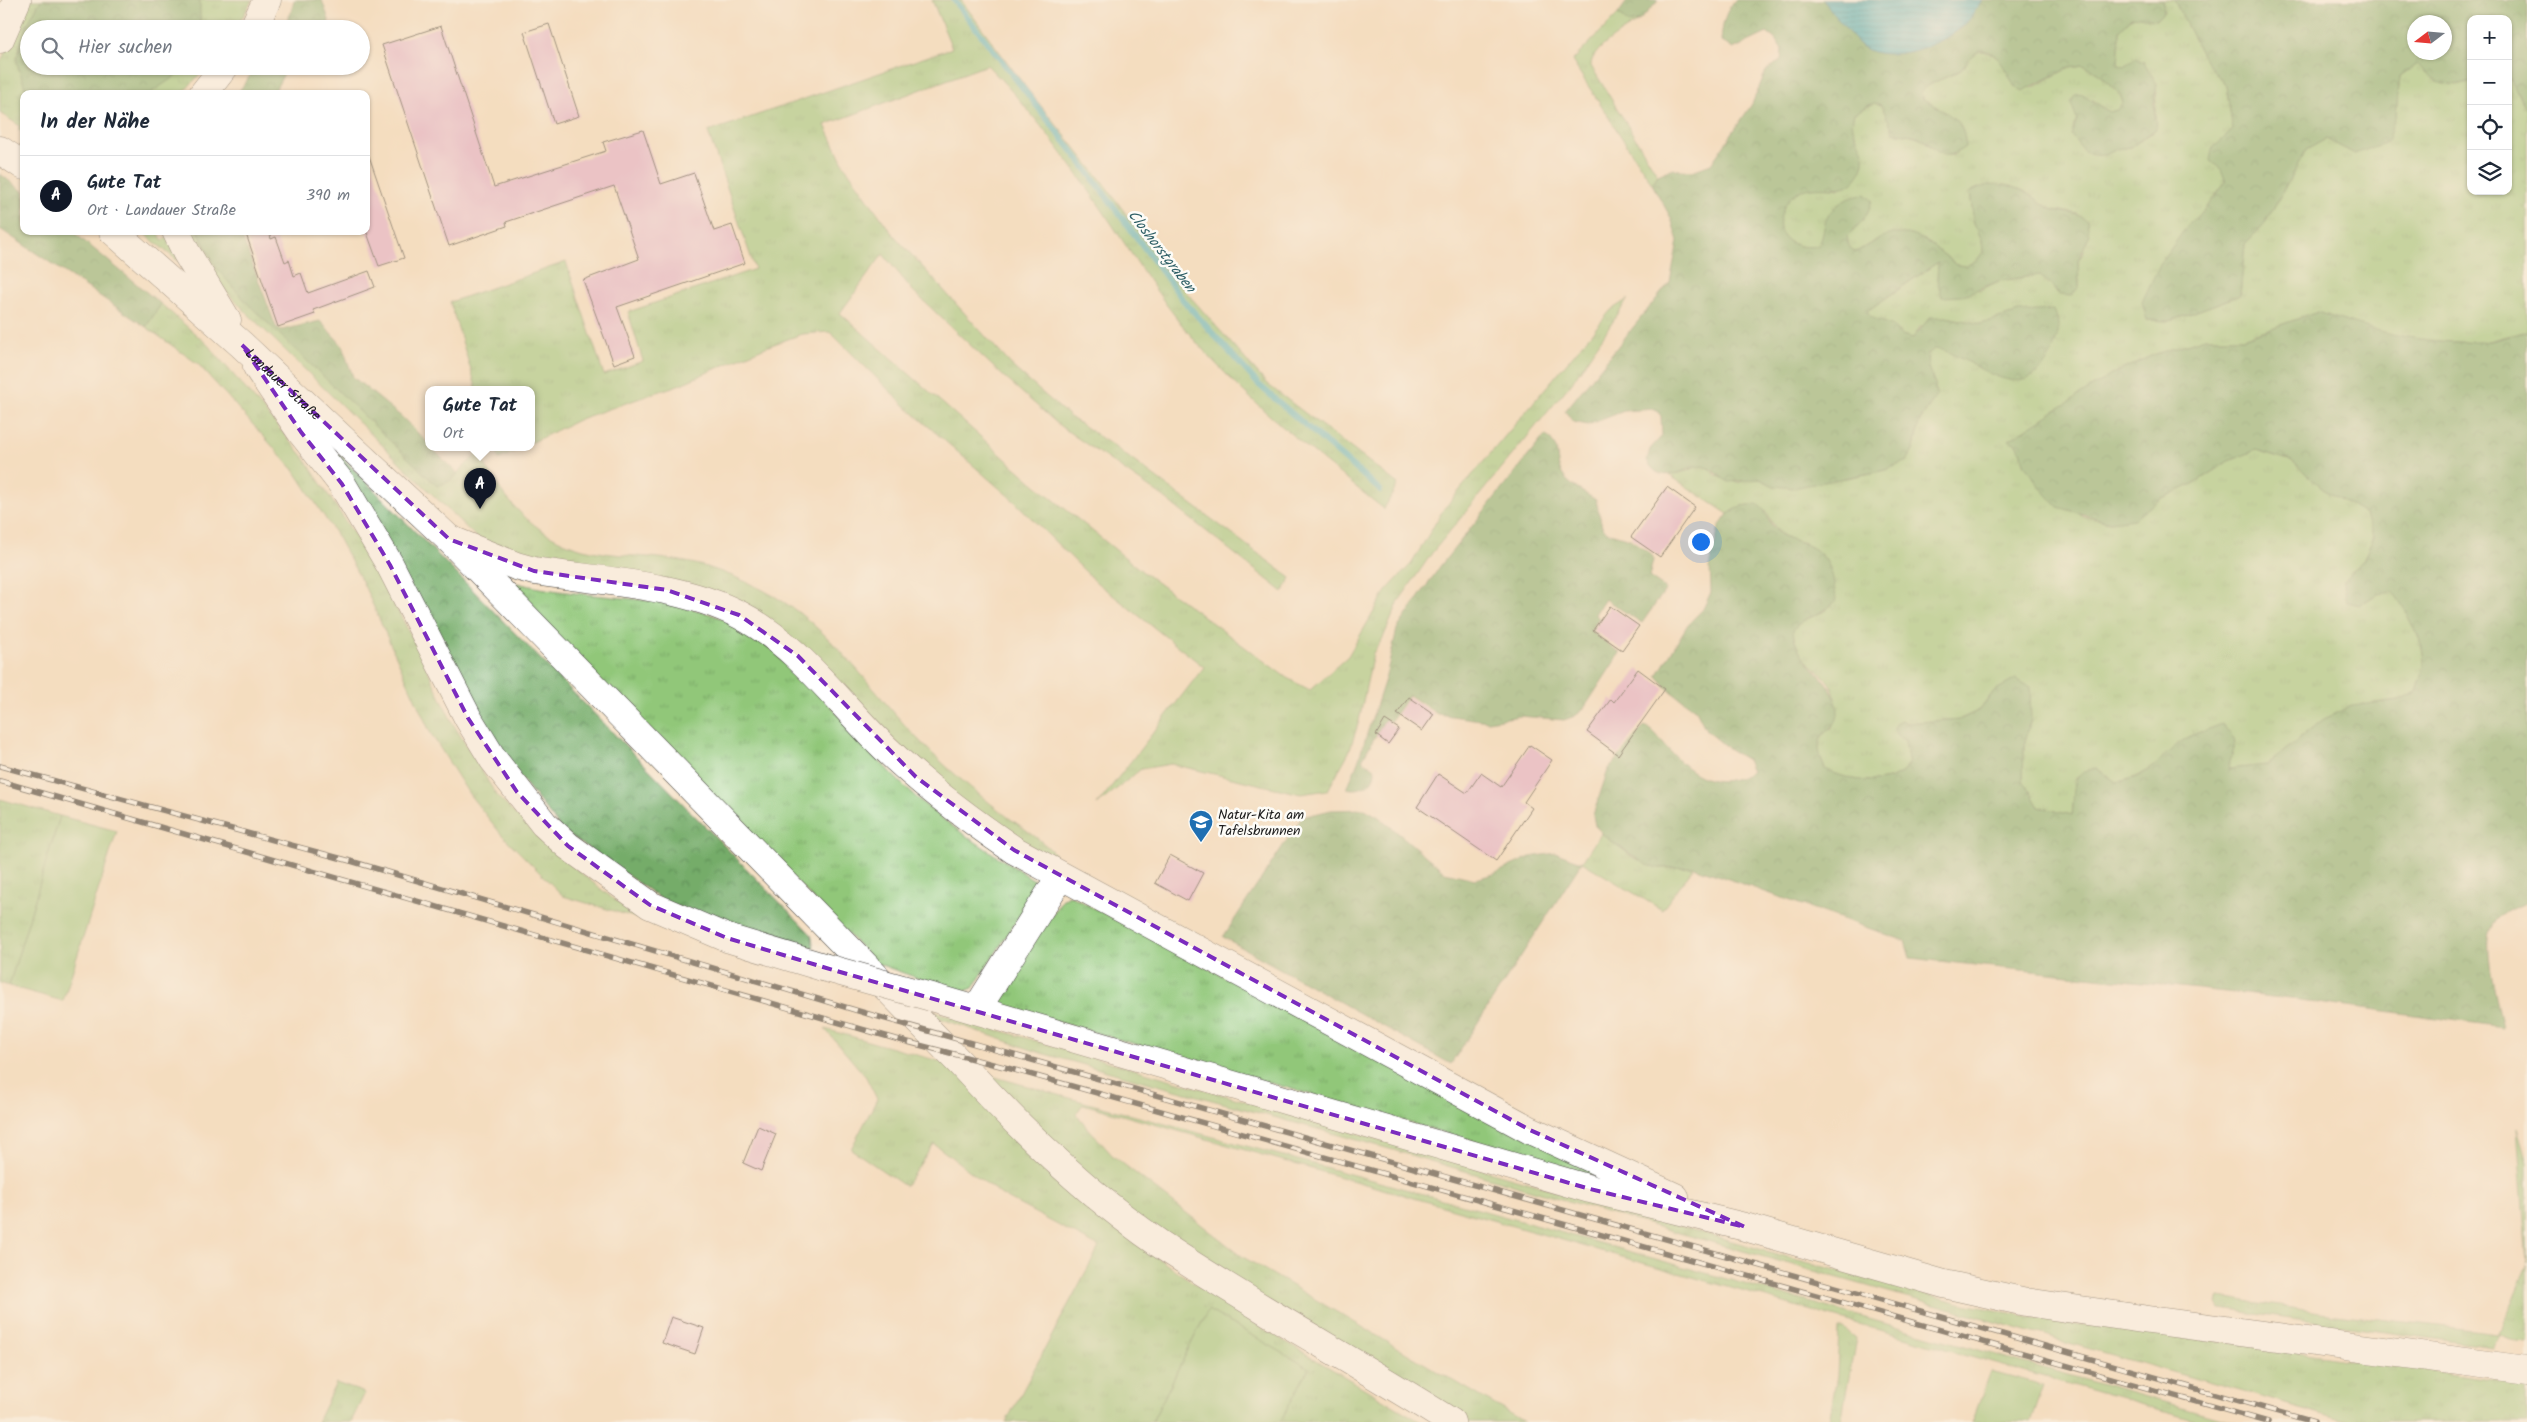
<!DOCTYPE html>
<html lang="de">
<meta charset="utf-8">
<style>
body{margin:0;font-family:Kalam,sans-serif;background:#f6f6f7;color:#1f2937}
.controls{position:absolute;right:15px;top:15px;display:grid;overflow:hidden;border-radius:10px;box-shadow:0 1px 4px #0004}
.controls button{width:45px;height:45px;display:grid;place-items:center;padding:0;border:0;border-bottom:1px solid #e0e1e3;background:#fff;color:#1f2937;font:25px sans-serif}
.compass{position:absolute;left:2407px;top:15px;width:45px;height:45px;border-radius:50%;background:#fff;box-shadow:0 1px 4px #0004;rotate:254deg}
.you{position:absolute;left:1700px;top:541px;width:18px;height:18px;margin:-12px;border:4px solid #fff;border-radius:50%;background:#1a73e8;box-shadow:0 0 0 8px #1a73e833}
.badge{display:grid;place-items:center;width:32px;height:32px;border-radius:50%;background:#111827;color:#fff;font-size:16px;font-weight:700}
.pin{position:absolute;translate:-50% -41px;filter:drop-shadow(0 1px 2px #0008)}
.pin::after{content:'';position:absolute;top:26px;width:18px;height:15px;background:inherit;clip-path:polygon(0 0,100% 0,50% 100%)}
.popup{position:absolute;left:425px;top:386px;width:110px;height:65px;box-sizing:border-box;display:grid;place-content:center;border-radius:10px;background:#fff;filter:drop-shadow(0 1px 4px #0005);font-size:16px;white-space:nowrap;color:#747a83}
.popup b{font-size:19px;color:#1f2937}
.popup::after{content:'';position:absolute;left:50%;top:100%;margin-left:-10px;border:10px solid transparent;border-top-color:#fff}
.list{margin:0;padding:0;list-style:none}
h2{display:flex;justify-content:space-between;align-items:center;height:65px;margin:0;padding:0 20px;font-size:21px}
h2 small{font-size:16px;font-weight:400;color:#747a83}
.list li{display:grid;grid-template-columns:32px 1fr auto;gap:15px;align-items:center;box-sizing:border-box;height:80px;padding:0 20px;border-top:1px solid #e0e1e3}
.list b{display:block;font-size:19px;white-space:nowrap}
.list p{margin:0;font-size:16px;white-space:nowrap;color:#747a83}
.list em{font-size:16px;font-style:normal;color:#747a83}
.icon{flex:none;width:28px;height:28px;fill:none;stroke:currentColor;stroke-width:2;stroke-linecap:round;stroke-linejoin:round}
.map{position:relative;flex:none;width:2527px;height:1422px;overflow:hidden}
.search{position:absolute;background:#fff;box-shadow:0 1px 4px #0004;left:20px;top:20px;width:350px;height:55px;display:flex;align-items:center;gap:12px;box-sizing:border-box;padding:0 18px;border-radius:28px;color:#747a83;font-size:19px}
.panel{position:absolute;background:#fff;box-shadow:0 1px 4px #0004;left:20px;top:90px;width:350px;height:145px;border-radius:10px}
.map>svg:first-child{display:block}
</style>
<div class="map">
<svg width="2527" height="1422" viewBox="0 0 2527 1422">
<defs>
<pattern id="grass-tufts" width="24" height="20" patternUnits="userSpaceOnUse" patternTransform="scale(1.25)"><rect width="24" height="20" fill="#91c779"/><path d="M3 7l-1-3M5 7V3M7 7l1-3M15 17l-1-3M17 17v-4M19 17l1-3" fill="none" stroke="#7caa68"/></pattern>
<pattern id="forest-crowns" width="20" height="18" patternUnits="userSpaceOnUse" patternTransform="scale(1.25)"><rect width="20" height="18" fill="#74ac69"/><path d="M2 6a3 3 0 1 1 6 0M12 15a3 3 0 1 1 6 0" fill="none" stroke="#5e8b56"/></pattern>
<pattern id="water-rules" width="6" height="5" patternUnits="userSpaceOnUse" patternTransform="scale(1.25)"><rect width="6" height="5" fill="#43b1c0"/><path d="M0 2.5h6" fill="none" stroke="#378f9b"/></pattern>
</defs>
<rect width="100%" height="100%" fill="#fdfcf7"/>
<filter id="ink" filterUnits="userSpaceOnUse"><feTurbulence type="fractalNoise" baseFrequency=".02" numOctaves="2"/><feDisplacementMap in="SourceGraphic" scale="10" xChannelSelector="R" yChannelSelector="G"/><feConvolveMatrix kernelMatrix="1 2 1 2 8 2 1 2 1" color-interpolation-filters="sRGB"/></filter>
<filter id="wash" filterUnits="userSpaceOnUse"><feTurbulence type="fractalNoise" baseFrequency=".0096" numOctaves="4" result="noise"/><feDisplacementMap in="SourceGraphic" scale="20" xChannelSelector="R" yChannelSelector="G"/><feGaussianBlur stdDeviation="1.12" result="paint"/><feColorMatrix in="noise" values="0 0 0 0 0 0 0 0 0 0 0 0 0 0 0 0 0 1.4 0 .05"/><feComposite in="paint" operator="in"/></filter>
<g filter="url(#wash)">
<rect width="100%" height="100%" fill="#f4ddbf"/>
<!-- grass -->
<g fill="url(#grass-tufts)" stroke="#56724a">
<path d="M29,0H252L236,29H29V66H207L182,94H24V132L18,130L20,126L0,113V63Z"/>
<path d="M932,0H961L1028,90L1102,181L1166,269L1267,384L1398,484L1384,509C1318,457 1252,406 1197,343C1156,296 1125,242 1090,192C1059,148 1025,103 987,65L825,125L844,165L891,232L1015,369L1070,417L1112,445L1291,578L1283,592L1163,497L1060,426L1003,376L913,291L883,254L840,313L1032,482L1143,572L1287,678L1310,690L1348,656L1386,591L1412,563L1443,510L1611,310L1628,299L1573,381L1432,553L1399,601L1383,638L1373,653L1359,721L1349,752L1328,790L1301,794L1171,764L1141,769L1097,805L1204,667L1096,582L1014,501L905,406L830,332L802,334L763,348L681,384L580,419L531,443V390H477L450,302L566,262L604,375L643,361L628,312L755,269L708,132L952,48Z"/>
<path d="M2163,0H2174L2203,57L2226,86L2233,130C2219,144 2219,164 2226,182L2204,210L2187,226L2147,320L2170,321L2240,295L2245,244L2265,223L2306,150L2326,139L2355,154L2396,114L2400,76L2417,64L2456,85L2471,81V191H2508V75L2527,110V331L2480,343L2414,340L2368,330L2318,312L2242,338H2205L2153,355L2111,375L2010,440L2018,445L2025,465L2083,516L2110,522L2134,518L2160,499L2193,484L2227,462L2256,450L2292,461L2323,489L2366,515L2374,537L2363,560L2343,581L2360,605L2377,594L2393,591C2406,609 2425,642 2424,665C2423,673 2418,684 2416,692L2399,700L2373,703L2324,719L2267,765L2228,770L2186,739C2164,758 2146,778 2116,782L2096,768L2076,778L2072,815L2039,807L2023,780L2024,745L2031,719L1994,691L1980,710L1960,719L1907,723L1901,721L1899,737L1905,740L1909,765C1891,790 1848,781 1825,769C1817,752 1814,737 1832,728C1833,718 1837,706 1835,697C1830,669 1795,665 1793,630L1798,623L1827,610L1805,543C1782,538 1776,533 1767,512L1741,506L1728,514L1669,475L1687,471L1699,466L1707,467L1717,476L1738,483L1747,479H1760L1774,486L1847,478L1886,470L1907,461L1914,449L1919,422L1928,409L1935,384L1928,368L1927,355L1936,347L1951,352L1993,375L2018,312L1981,324L1946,317L1920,327L1913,338L1901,335L1893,326L1870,317L1867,311L1938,262L1937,280L1980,290L1999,281L2040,275L2061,295L2079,287L2078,261L2084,251L2078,214L2050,209L2024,191L2011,186L1970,192L1974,223L1982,240L1983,252L1977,260L1966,266L1957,265L1925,240H1876L1856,252L1849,247L1847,236L1825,224L1823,239L1818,246C1764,255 1771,194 1812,186C1820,185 1831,188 1839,189L1857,138L1851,122L1854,113L1874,103L1881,105L1894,131C1902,134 1911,134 1918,137C1932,144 1936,157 1954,155L1933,106L1922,98L1921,91C1931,82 1946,78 1959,71C1966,68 1967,58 1973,54C1987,44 2005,63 2008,74L2032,88L2070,67L2083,65L2093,69L2120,94L2123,103L2117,110L2109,113L2092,99L2075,112L2077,119L2073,126L2105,155L2117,149L2131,147L2153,132C2157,119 2153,106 2157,92L2124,66L2118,65L2120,29L2134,16L2156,20L2164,11Z"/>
<path d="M1618,14L1628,23L1640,20C1626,30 1590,49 1591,66L1658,175L1652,184L1572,61Z"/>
<path d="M141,231H158L162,240L170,237L179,262Z"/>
<path d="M189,231H198C215,275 255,310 289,342C340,390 394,436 448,482L479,452C500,498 533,535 583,549C615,557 649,555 681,561C710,566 737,577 763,590C835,626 876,701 934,755C957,777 983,798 1009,818C1025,829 1040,839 1054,853L1052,859L970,811L756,613L528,562L478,539L241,307L221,286Z"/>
<path d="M161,304L207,344L303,456L370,559L414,641L452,722L497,796L545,844L637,918L563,896L501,834L469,794L430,732L363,583L337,536L294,470L198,364L146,327Z"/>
<path d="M495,448H522L499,459Z"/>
<path d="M517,583C579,599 646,594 707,613C792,640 841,727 903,785C945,826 992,852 1040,884L973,988L962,992L939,986L876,963L514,593Z"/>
<path d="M0,799L60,816L9,986L0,983Z"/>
<path d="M1601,833L1634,858L1659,868L1694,867L1662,910L1582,862Z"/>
<path d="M1069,895L1597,1173L1594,1176L1003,1006L997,997L1062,900Z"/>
<path d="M936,1012L1787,1257L1964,1304L2064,1323L2132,1329L2527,1384V1422H2349L1619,1216L1386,1148L1041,1053L936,1017Z"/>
<path d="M825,1029L1084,1102L1453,1202L2235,1422H2203L1083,1104L1076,1114L1112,1155L1243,1257L1524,1422H1467L1229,1278L1130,1239L1239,1314L1421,1422H1280L1309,1368L1208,1310L1152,1422H1006L1099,1247L1003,1196L934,1144L905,1186L851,1149L877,1099L866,1077Z"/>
<path d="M2517,1128L2527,1163V1263Z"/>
<path d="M2527,1265V1344L2516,1343L2500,1333L2493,1347L2220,1309L2217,1303L2219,1297L2319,1312L2499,1333Z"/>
<path d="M1839,1329H1844L1856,1338L1841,1422H1829L1837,1375Z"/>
<path d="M336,1383L365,1393L351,1422H317Z"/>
</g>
<!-- forest -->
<g fill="url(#forest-crowns)" stroke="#486442" fill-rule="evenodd">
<path d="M41,0H200V29H29V66H184L174,77L149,94H27L16,60L26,26Z"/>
<path d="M294,0H322L329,20L327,29H281L291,13Z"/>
<path d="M1628,0H1659L1640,20L1628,23L1618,14Z"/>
<path d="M1736,0H1823L1862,47L1903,53L1921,48L1946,38L1963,27L1982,0H2163C2164,10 2164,14 2155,20L2133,16L2120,30L2118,65L2124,66L2135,58L2144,62L2157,84L2154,103L2156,129L2131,147L2117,149L2105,155L2085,153L2071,135L2077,119L2071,103L2075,95L2083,94L2109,112L2117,110L2123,103L2120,94L2093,69L2083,65L2070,67L2023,91L2014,86C2008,74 1994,40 1974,54C1968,58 1966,67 1959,71C1947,78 1932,81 1921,91L1922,98C1943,112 1967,118 1965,147C1937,167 1939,146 1917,136C1910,134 1901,134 1894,132L1881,105L1874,103L1854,113C1845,140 1880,150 1855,180C1841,196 1815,180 1794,194C1789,198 1784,206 1782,212C1772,239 1795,250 1818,246C1823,238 1823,232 1825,223C1831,204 1847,198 1865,194L1872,200C1868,217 1859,225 1847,236L1849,247L1856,252L1888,234H1908L1925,240L1957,265L1966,266L1977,260L1983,252L1982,240L1974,223L1970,192C1993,179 2012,183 2035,198C2040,201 2045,207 2051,209C2065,214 2074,211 2087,220L2089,236L2078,261L2079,287L2071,296L2061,295L2040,275L1999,281L1961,296L1942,297L1937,280L1938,262L1867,311L1870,317L1893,326L1901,335L1913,338L1930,317H1946L1981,324L2018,312L2054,310C2061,325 2058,339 2051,354C2022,412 1977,359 1936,348L1927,355L1928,368L1935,384L1936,396L1919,422L1914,449L1907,461L1886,470L1793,488L1774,486L1760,479L1729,482C1721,478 1714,470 1706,467C1691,461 1662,492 1647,460L1650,449L1662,436L1661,416L1655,409L1624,411L1588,425L1573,422L1565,411L1670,282L1678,241L1671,218L1652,184L1658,175L1671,169L1692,171L1711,164L1752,104L1766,71L1781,60L1782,50L1775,39L1767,33L1733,49L1721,41C1722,27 1725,9 1736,0Z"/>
<path d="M2174,0H2527V110L2508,75V19H2471V81C2442,90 2436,83 2417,64L2400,76L2396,114L2387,142L2355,154L2326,139L2306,150L2265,223L2245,244L2240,295L2170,321L2147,320L2142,302L2160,264L2187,226L2204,210L2226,182L2221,169L2210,161L2212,149L2233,130L2226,86L2203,57ZM2414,22H2444V52H2414Z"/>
<path d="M257,66H288L273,94H237Z"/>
<path d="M0,174L24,192V231H72L161,304L146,327L0,229Z"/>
<path d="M198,231H240L276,327L282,330L320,321L342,345L353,377L403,418L429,444V448H432L458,474L448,482L437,486L249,305L217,269Z"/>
<path d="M2318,312C2371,331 2422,344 2478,342C2494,342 2512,335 2527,331V903C2512,908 2497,914 2491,930C2483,950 2498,1005 2503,1027L2318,1002L1910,958L1905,941L1694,867L1659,868L1647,865L1609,840L1595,826L1593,815L1608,770L1644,726C1657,731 1659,740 1668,749C1693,777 1716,791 1752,772L1747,760L1729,749L1706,730L1696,710L1670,691L1657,676L1688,624L1703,609L1711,592L1710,565L1719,527L1728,514L1741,506L1757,504C1771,514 1766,519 1775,529C1783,539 1794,539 1805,544C1831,554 1834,577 1836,601C1822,616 1803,616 1793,630C1795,662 1830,674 1837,705C1845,737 1804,722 1825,769C1848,781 1892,790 1909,765L1905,740L1899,737L1894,729L1895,723L1901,720L1907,723L1961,719L1980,710L1994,691L2016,679L2030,687L2031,719L2024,745L2023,780L2039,807L2072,815C2076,791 2067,774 2096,768L2116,782C2151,778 2159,757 2185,739C2195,733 2210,729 2222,724L2236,741L2228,769L2267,765L2324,719L2352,706L2399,700L2416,692C2418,684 2423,673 2424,665C2425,642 2406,609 2393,592L2377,594L2360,605L2347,602L2343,581L2363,560L2374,537L2366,515L2323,489L2292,461L2256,450L2227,462L2193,484L2160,499L2134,519L2110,522L2058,507L2040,487L2025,465L2018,445L2009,440L2111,375L2153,355L2205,338H2243Z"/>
<path d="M1545,435C1563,449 1553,458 1562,474C1568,485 1585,493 1596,500L1602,526L1607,532L1630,539L1650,553L1653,560L1649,577L1666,589L1642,623L1605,599L1595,614L1599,618L1591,631L1620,653L1583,710L1575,716L1564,720L1520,716L1488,721L1437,714L1409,695L1390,722L1385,719L1362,760L1375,769C1376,784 1360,792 1347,788L1356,767L1386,676L1397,629L1441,565Z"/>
<path d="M325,440L811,934L814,948L712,922L664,901L562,830L494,744Z"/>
<path d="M1365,809L1379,817L1445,872L1475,879L1494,874L1530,857L1556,853L1582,862L1451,1064L1223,937L1302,817L1331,810Z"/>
</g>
<!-- garden -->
<g fill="#91c779" stroke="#56724a">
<path d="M60,816L117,831L63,1001L9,986Z"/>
<path d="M1208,1310L1309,1368L1280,1422H1152Z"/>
<path d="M1991,1371L2043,1385L2030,1422H1972Z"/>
</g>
<!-- water -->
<path fill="url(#water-rules)" stroke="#30666e" d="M1823,0H1982C1976,9 1970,21 1961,28C1940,45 1889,65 1863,47C1852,39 1833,12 1823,0Z"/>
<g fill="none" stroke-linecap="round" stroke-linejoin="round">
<!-- stream -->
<path stroke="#43b1c0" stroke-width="6" d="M954,0L1080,161L1183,300L1259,385L1380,490"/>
</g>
<g id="blocks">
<!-- building -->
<g fill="#dfa5cd">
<path d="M549,24L579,116L554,124L524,32Z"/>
<path d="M441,26L494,187L606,151L603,142L643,130L661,184L694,173L714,231L732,225L745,263L617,307L635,356L614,364L583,280L639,259L614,186L506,222L507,226L449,246L382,45Z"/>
<path d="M369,156L404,258L379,266L366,230V157Z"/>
<path d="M245,231H269L271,239L276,237L285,262L289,260L294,276L301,273L308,293L369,271L375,287L313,310L315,314L278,327Z"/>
<path d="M1667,487L1695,507L1660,557L1631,537Z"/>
<path d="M1610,606L1639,626L1622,650L1593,630Z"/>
<path d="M1638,669L1665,689L1618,755L1587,732L1611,699L1614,702Z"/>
<path d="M1409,697L1434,714L1422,731L1397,714Z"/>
<path d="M1385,720L1399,729L1388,744L1376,735Z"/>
<path d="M1530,745L1552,760L1524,802L1532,808L1496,861L1417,807L1438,774L1467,793L1481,773L1501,787Z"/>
<path d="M1170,855L1203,873L1188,901L1155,883Z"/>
<path d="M758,1126L776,1134L761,1171L743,1163Z"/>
<path d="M671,1317L704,1328L695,1354L662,1343Z"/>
</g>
</g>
</g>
<g filter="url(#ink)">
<use href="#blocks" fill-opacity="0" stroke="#3c3934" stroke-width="1"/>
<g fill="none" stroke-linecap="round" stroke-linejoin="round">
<defs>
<g id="secondary">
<path d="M257,367L301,432L342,484L390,565L468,718L493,759L544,824L568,846L650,905L727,938L823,967"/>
<path d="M449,539L516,566L534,571C600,581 680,584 740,615C794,643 831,693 873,736C916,780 964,816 1014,850L1530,1130L1675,1197"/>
<path d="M931,997L1590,1189L1745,1227L1944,1284L2026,1302L2149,1320L2527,1370"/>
<path d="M976,1010L1060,877"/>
</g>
<g id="primary">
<path d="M253,29L267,0"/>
<path d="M0,39L17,0"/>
<path d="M203,94L225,66"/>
<path d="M0,150L24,166"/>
<path id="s1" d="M113,231L242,345L449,539L963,1066C1022,1131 1087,1194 1160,1244C1254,1307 1355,1361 1451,1422"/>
<path d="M176,231L186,252L227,320"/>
</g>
</defs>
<!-- secondary casing -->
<use href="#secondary" stroke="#3c3934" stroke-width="29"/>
<!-- primary casing -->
<use href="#primary" stroke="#3c3934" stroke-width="29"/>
<!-- secondary -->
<use href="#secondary" stroke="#fff" stroke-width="28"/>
<!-- primary -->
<use href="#primary" stroke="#fff" stroke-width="28"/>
<defs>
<g id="rail">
<path d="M0,766L354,862L872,1015L2314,1422"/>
<path d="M0,781L896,1039L1004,1067L2268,1422"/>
</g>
</defs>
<!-- rail casing -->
<use href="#rail" stroke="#1c1c1c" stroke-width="5.5"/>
<!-- rail -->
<use href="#rail" stroke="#fdfcf7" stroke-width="4" stroke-dasharray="11" stroke-linecap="butt"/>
<defs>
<path id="secondary-bridge" d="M823,967L931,997"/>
</defs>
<!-- secondary-bridge casing -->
<use href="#secondary-bridge" stroke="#3c3934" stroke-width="29" stroke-linecap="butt"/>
<!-- secondary-bridge -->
<use href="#secondary-bridge" stroke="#fff" stroke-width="28"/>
</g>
</g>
<!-- marked area -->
<path d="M0 0H2527V1422H0ZM242,345L449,539L534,571L667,590L739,615L798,656L916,777L1014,850L1530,1130L1745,1227L1590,1189L823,967L727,938L650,905L568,846L517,792L468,718L390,565L342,484L301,432Z" fill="#f4ddbf" fill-opacity=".55" fill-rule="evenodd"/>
<path fill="none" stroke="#7b2cbf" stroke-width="4" stroke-dasharray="10 6" stroke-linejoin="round" d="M242,345L449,539L534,571L667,590L739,615L798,656L916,777L1014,850L1530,1130L1745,1227L1590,1189L823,967L727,938L650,905L568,846L517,792L468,718L390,565L342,484L301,432Z"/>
<!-- icons -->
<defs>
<symbol id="school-pin" viewBox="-11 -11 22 30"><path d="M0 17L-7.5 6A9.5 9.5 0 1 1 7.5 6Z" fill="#1f6fb2" stroke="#fdfcf7"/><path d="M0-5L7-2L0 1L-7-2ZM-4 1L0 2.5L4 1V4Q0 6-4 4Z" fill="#fff"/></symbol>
</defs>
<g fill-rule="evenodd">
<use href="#school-pin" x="1187" y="808" width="28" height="38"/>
</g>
<g text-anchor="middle" stroke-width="5" stroke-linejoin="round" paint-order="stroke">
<!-- street labels -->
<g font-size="14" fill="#1c1c1c" stroke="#fdfcf7">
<text dy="5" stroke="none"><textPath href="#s1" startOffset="229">Landauer Straße</textPath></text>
</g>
<!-- poi labels -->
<g font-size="14" fill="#1c1c1c" stroke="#fdfcf7" text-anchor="start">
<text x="1218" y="819">Natur-Kita am<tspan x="1218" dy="16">Tafelsbrunnen</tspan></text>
</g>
<!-- water labels -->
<g font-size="15" font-style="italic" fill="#2e5f66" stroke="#fdfcf7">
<text transform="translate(1162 251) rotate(52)" y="5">Closhorstgraben</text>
</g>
</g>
</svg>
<div class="controls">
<button>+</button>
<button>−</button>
<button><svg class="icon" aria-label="locate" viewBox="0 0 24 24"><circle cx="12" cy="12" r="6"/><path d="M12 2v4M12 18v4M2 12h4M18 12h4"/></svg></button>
<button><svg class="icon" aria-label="layers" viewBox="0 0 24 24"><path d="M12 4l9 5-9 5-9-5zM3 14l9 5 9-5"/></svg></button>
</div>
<svg class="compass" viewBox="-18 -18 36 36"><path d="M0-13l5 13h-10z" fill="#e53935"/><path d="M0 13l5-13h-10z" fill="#747a83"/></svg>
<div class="you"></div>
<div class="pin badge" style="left:480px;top:509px">A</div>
<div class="popup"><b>Gute Tat</b>Ort</div>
<div class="search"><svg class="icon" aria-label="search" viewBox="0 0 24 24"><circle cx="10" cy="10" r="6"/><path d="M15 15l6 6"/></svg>Hier suchen</div>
<section class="panel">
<h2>In der Nähe<small></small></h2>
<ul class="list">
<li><span class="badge">A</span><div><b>Gute Tat</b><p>Ort · Landauer Straße</p></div><em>390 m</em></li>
</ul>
</section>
</div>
